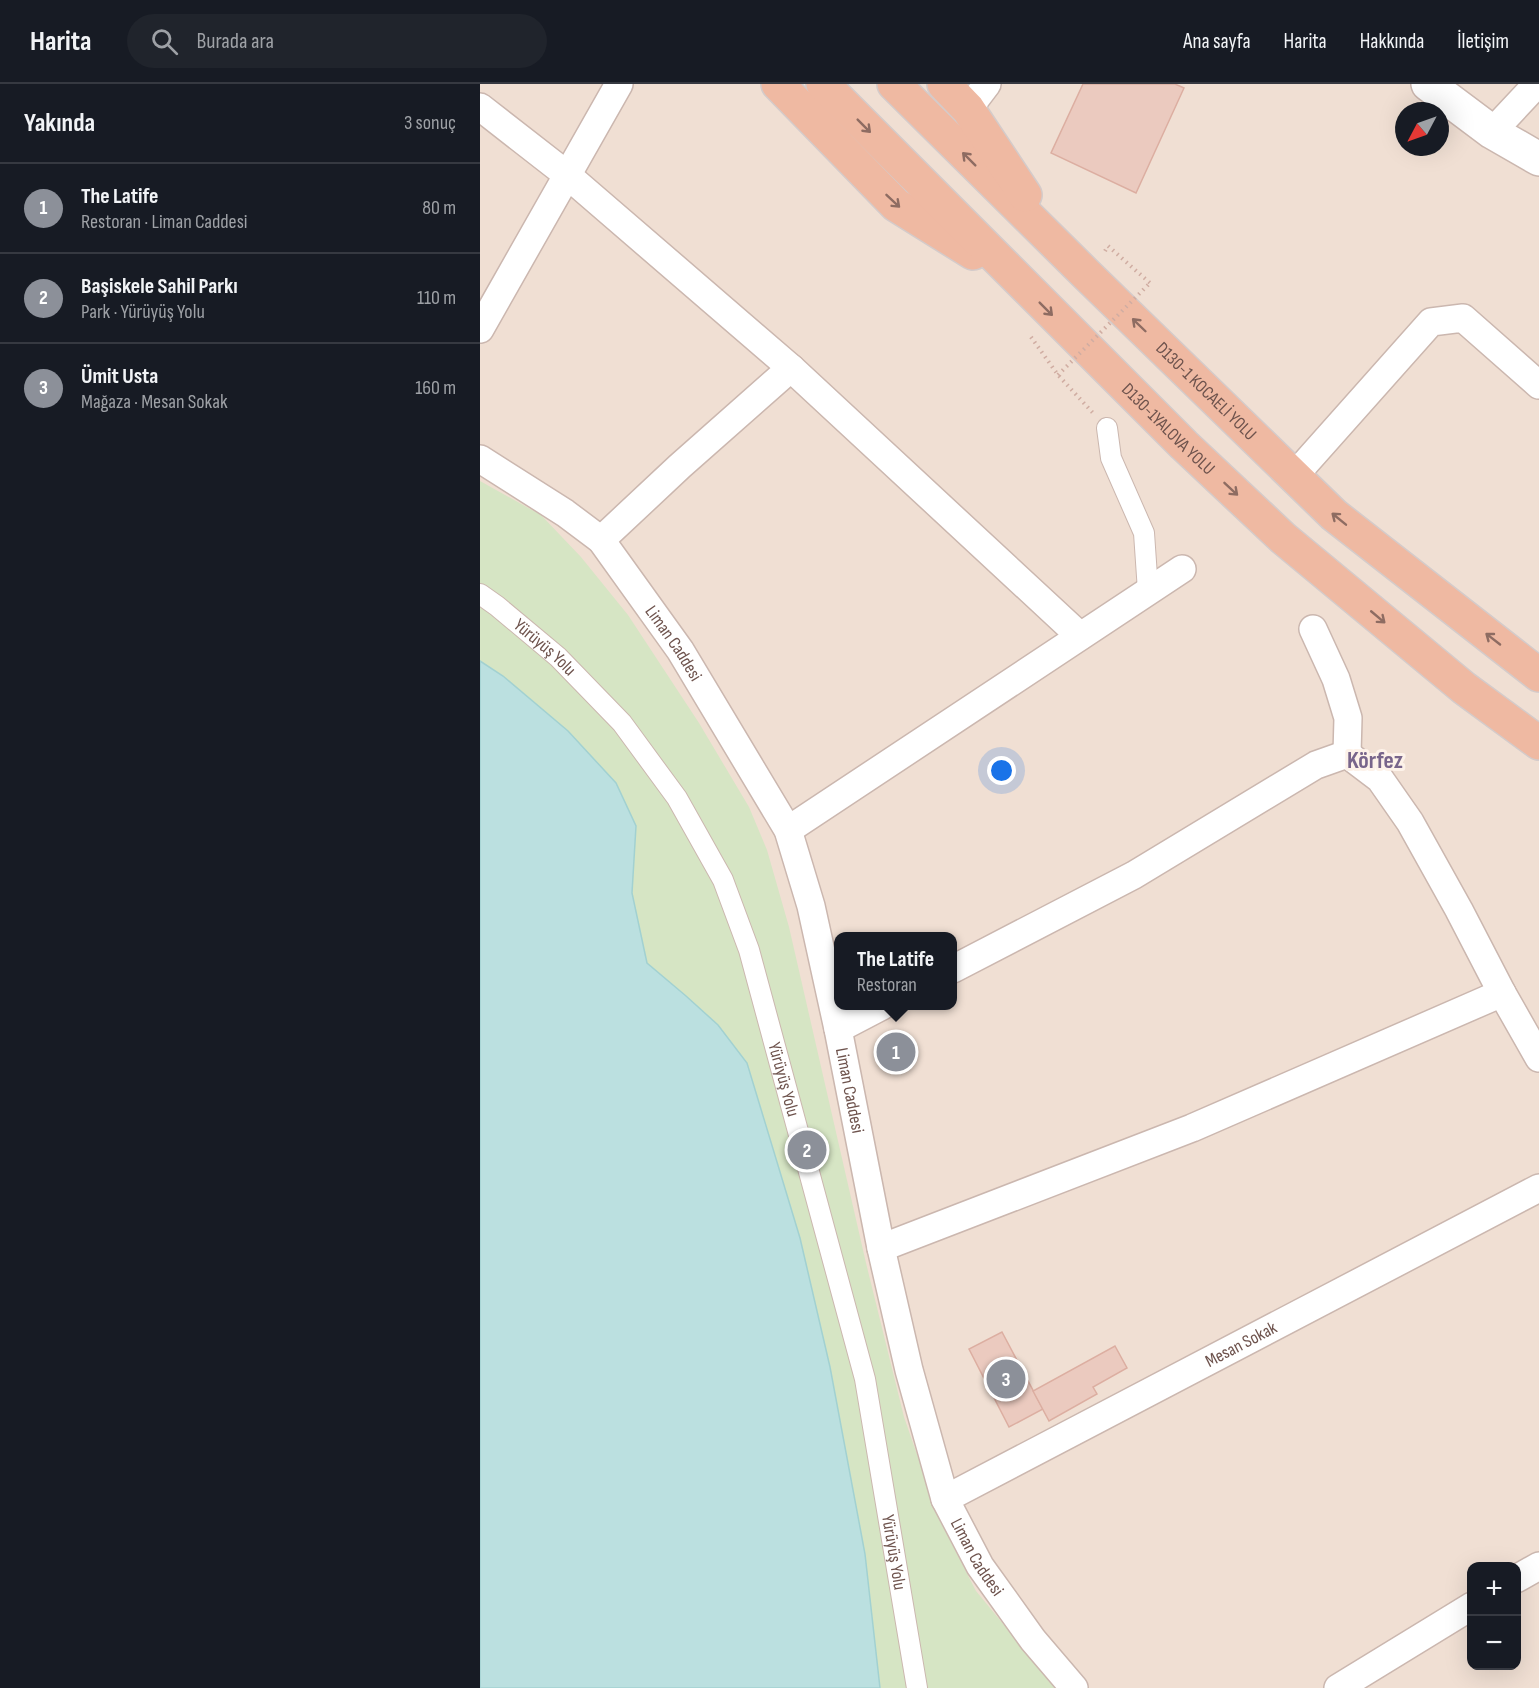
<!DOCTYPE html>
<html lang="tr">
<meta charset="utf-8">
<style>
body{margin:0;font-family:"Sofia Sans Condensed",sans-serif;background:#20242c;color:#f1f3f6}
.controls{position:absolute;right:18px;bottom:18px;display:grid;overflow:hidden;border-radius:12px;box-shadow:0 6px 24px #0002}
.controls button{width:54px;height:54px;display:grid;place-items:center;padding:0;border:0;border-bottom:2px solid #363941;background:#171b24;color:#f1f3f6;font:30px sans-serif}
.compass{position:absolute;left:915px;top:18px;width:54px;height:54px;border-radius:50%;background:#171b24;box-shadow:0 6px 24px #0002;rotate:229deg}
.you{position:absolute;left:522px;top:687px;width:21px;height:21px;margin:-15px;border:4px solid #fff;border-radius:50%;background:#1a73e8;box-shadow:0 0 0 9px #1a73e833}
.badge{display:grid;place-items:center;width:39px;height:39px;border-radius:50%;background:#8c9099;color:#fff;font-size:20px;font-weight:700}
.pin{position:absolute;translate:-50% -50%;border:3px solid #fff;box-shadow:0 2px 6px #0006}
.popup{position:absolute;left:354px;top:848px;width:123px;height:78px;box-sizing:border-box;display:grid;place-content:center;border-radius:12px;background:#171b24;filter:drop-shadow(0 2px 4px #0005);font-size:20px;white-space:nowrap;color:#9ea1a6}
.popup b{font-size:22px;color:#f1f3f6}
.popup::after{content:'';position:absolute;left:50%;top:100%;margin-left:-12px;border:12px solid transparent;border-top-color:#171b24}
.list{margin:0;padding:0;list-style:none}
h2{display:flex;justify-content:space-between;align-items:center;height:78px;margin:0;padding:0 24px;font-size:26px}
h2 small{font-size:20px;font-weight:400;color:#9ea1a6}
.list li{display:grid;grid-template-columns:39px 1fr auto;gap:18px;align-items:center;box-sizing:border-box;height:90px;padding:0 24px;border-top:2px solid #363941}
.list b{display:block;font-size:22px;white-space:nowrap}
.list p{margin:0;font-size:20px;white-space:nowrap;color:#9ea1a6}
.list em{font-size:20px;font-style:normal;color:#9ea1a6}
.icon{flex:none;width:33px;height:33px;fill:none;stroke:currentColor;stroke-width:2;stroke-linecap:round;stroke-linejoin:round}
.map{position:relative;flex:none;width:1059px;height:1604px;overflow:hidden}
header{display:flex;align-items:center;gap:36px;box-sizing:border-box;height:84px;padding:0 30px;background:#171b24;border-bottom:2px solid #363941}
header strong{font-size:28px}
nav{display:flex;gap:33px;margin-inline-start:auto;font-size:21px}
.search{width:420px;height:54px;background:#20242c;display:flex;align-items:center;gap:15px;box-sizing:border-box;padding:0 21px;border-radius:33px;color:#9ea1a6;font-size:22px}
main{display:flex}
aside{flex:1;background:#171b24}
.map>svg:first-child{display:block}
</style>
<header>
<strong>Harita</strong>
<div class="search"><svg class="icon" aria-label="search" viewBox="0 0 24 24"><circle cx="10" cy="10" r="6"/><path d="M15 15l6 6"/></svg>Burada ara</div>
<nav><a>Ana sayfa</a><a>Harita</a><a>Hakkında</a><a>İletişim</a></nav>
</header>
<main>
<aside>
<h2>Yakında<small>3 sonuç</small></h2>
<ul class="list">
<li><span class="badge">1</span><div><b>The Latife</b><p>Restoran · Liman Caddesi</p></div><em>80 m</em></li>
<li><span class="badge">2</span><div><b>Başiskele Sahil Parkı</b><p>Park · Yürüyüş Yolu</p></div><em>110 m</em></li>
<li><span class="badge">3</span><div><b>Ümit Usta</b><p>Mağaza · Mesan Sokak</p></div><em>160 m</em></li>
</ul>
</aside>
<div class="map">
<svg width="1059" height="1604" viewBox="0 0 1059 1604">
<rect width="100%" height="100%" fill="#f9eee4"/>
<!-- residential -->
<path fill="#f0dfd3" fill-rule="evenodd" d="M0,0H1059V1604H400L385,1470L350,1283L152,809L23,592L0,577ZM924,27H960V63H924ZM359,852H473V922H359ZM992,1482H1036V1582H992Z"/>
<!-- green -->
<path fill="#d6e5c4" d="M0,397L61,431L101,473L148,531L219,639L269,723L287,766L309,843L386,1179L424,1333L460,1437L496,1507L576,1604H400L385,1470L350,1283L320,1154L267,979L238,941L206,912L167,879L152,809L156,742L136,699L88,647L23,592L0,577Z"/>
<!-- water -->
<path fill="#bbe0e0" stroke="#a2d1d1" stroke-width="1.5" d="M0,577L23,592L88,647L136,699L156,742L152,809L167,879L206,912L238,941L267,979L320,1154L350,1283L385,1470L400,1604H0Z"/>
<!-- building -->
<g fill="#ebcabf" stroke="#dcaea1" stroke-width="1.5">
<path d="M603,0H695L704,4L656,109L571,69Z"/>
<path d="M522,1248L563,1325L529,1343L489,1265Z"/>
<path d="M635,1262L647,1284L613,1303L617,1310L569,1337L553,1307Z"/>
</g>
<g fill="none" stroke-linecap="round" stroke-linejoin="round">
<defs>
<g id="pedestrian">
<path d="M627,344L631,374L664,449L668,507"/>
<path id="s1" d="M0,510L17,522L78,573L142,639L197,714L243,796L269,866L385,1295L437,1604"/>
</g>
<g id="minor">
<path d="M0,23L86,90L311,284L600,552"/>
<path d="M488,25L507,0"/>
<path d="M1012,48L1057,0"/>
<path d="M0,245L139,0"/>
<path id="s2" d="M0,375L85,429L121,456L200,566L308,746L331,822L358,945L401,1164L429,1286L465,1415L500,1482L553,1556L594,1604"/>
<path d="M814,392L951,238L983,234L1059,301"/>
<path d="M121,456L200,382L311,284"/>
<path d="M833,545L856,595L868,634L867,670"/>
<path d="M308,746L702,485"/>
<path d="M473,885L654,791L836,681L867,670L900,695L930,738L979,826L1022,909L1059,974"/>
<path d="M358,945L402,922"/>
<path d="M401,1164L712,1044L1022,909"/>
<path id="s3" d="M465,1415L1059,1104"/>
<path d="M1036,1495L1059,1482"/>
<path d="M858,1604L992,1522"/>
</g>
<path id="tertiary" d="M948,0L1012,48L1059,75"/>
<g id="trunk">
<path d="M298,0L416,121L493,169"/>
<path id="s4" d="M343,0L704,361L803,454L984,604L1059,659"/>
<path id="s5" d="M414,0L606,190L854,431L1059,591"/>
<path d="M464,0L488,25L545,111"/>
</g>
</defs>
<!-- pedestrian casing -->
<use href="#pedestrian" stroke="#cbb7af" stroke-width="22"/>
<!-- minor casing -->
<use href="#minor" stroke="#cbb7af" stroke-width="30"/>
<!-- tertiary casing -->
<use href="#tertiary" stroke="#cbb7af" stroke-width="36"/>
<!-- trunk casing -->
<use href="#trunk" stroke="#d4cbca" stroke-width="36"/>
<!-- path -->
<g stroke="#d0ada2" stroke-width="4" stroke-dasharray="1.5 4.5" stroke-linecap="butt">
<path d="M625,167L628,162L670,199"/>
<path d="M551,253L578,291L613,329"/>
</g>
<!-- pedestrian -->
<use href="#pedestrian" stroke="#fff" stroke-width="20"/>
<!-- minor -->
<use href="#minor" stroke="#fff" stroke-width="27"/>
<!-- tertiary -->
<use href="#tertiary" stroke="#fff" stroke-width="33"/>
<!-- trunk -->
<use href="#trunk" stroke="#efb9a2" stroke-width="33"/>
<!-- path-bridge -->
<path stroke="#d0ada2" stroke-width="4" stroke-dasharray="1.5 4.5" stroke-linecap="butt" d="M578,291L670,199"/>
</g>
<!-- one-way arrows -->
<defs><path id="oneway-shaft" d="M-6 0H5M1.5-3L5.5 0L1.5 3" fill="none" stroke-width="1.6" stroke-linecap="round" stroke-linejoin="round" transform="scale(1.5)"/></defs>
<g stroke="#8e6c62">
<use href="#oneway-shaft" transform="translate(384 42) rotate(45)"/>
<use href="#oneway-shaft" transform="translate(489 75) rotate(-135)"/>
<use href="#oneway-shaft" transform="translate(413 117) rotate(43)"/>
<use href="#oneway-shaft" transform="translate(566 225) rotate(45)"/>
<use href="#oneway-shaft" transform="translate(659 241) rotate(-136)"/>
<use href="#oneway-shaft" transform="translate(751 405) rotate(43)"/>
<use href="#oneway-shaft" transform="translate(859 435) rotate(-141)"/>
<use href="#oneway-shaft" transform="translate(898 533) rotate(40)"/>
<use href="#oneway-shaft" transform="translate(1013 555) rotate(-142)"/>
</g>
<g text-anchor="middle" stroke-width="6" stroke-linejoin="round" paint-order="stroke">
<!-- street labels -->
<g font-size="18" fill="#6e534d" stroke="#fdf2e9">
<text dy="6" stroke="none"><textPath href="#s5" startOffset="438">D130-1 KOCAELİ YOLU</textPath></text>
<text dy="6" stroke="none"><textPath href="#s4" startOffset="488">D130-1YALOVA YOLU</textPath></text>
<text dy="6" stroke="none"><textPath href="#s2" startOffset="272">Liman Caddesi</textPath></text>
<text dy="6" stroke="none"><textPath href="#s1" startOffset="84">Yürüyüş Yolu</textPath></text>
<text dy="6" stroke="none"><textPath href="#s1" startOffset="588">Yürüyüş Yolu</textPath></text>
<text dy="6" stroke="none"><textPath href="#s2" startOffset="759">Liman Caddesi</textPath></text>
<text dy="6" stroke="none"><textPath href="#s3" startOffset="334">Mesan Sokak</textPath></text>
<text dy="6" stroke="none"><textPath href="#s1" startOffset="1074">Yürüyüş Yolu</textPath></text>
<text dy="6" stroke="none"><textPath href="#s2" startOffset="1245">Liman Caddesi</textPath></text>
</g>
<!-- district labels -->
<g font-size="24" font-weight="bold" fill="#78658b" stroke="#fdf2e9">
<text x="895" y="684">Körfez</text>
</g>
</g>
</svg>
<div class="controls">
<button>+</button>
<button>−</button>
</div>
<svg class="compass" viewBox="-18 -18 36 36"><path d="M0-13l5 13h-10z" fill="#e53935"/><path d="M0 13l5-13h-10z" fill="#9ea1a6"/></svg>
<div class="you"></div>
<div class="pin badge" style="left:416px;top:968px">1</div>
<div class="popup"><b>The Latife</b>Restoran</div>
<div class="pin badge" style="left:327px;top:1066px">2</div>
<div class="pin badge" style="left:526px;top:1295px">3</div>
</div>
</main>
